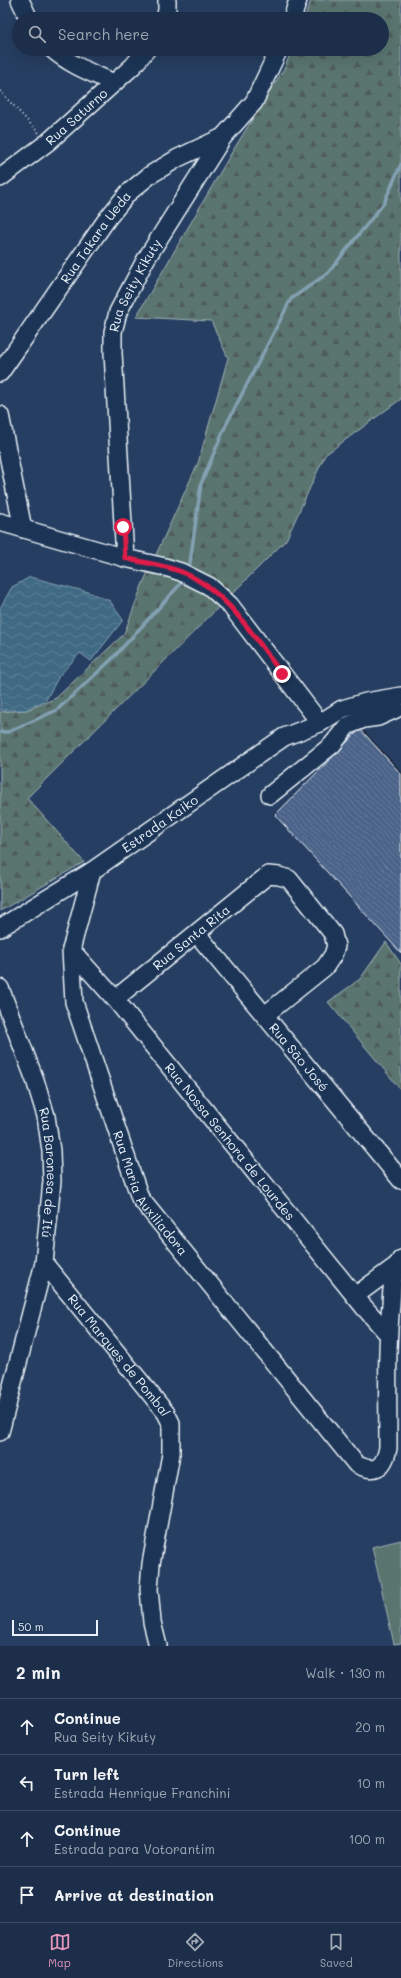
<!DOCTYPE html>
<meta charset="utf-8">
<style>
body{margin:0;font-family:Mali,sans-serif;background:#293a53;color:#f1f3f6}
.scale{position:absolute;left:12px;bottom:10px;width:86px;box-sizing:border-box;padding-left:4px;border:2px solid #e8f1f8;border-top:0;font-size:11px;line-height:14px;white-space:nowrap;color:#e8f1f8;-webkit-text-stroke:3px #1d3557;paint-order:stroke}
.stop{position:absolute;width:12px;height:12px;margin:-9px;border:3px solid #e11d48;border-radius:50%;background:#fff}
.stop.end{background:#e11d48;border-color:#fff;box-shadow:0 1px 4px #0008}
.list{margin:0;padding:0;list-style:none}
h2{display:flex;justify-content:space-between;align-items:center;height:52px;margin:0;padding:0 16px;font-size:17px}
h2 small{font-size:13px;font-weight:400;color:#a0a8b4}
.list li{display:grid;grid-template-columns:26px 1fr auto;gap:12px;align-items:center;box-sizing:border-box;height:56px;padding:0 16px;border-top:1px solid #3a4a61}
.list b{display:block;font-size:15px;white-space:nowrap}
.list p{margin:0;font-size:13px;white-space:nowrap;color:#a0a8b4}
.list em{font-size:13px;font-style:normal;color:#a0a8b4}
.icon{flex:none;width:22px;height:22px;fill:none;stroke:currentColor;stroke-width:2;stroke-linecap:round;stroke-linejoin:round}
.map{position:relative;flex:none;width:401px;height:1646px;overflow:hidden}
.search{position:absolute;background:#1c2e49;box-shadow:0 4px 16px #0002;left:12px;right:12px;top:12px;height:44px;display:flex;align-items:center;gap:10px;box-sizing:border-box;padding:0 14px;border-radius:22px;color:#a0a8b4;font-size:15px}
.sheet{height:276px;background:#1c2e49}
nav{display:flex;justify-content:space-around;align-items:center;box-sizing:border-box;height:56px;border-top:1px solid #3a4a61;background:#1c2e49;font-size:11px;color:#a0a8b4}
nav a{display:grid;justify-items:center;gap:2px}
nav .on{color:#e797bd}
.map>svg:first-child{display:block}
</style>
<div class="map">
<svg width="401" height="1646" viewBox="0 0 401 1646">
<defs>
<pattern id="forest-firs" width="22" height="20" patternUnits="userSpaceOnUse"><rect width="22" height="20" fill="#5a7470"/><path d="M5 1l3.5 6h-7zM16 11l3.5 6h-7z" fill="#4f5c5b"/></pattern>
<pattern id="water-waves" width="16" height="10" patternUnits="userSpaceOnUse"><rect width="16" height="10" fill="#3f6b83"/><path d="M0 5q4-4 8 0t8 0" fill="none" stroke="#5b8195"/></pattern>
<pattern id="building-back-hatch" width="6" height="6" patternUnits="userSpaceOnUse"><rect width="6" height="6" fill="#4b6389"/><path d="M-1 5l2 2M0 0l6 6M5-1l2 2" fill="none" stroke="#657a9a"/></pattern>
<filter id="shadow"><feDropShadow dx="4" dy="2.5" stdDeviation="0" flood-color="#0009"/></filter>
</defs>
<rect width="100%" height="100%" fill="#263e61"/>
<filter id="ink" filterUnits="userSpaceOnUse"><feTurbulence type="fractalNoise" baseFrequency=".025" numOctaves="2"/><feDisplacementMap in="SourceGraphic" scale="8" xChannelSelector="R" yChannelSelector="G"/><feConvolveMatrix kernelMatrix="1 2 1 2 8 2 1 2 1" color-interpolation-filters="sRGB"/></filter>
<g filter="url(#ink)">
<!-- grass -->
<path fill="#5a7470" stroke="#a1b2b4" d="M401,1540V1643L394,1644L372,1547Z"/>
<!-- forest -->
<g fill="url(#forest-firs)" stroke="#a1b2b4">
<path d="M311,0H401V399L325,455L286,540L27,798L84,862L0,911V712L27,710L56,698L124,634L143,583L198,463L228,358L211,321L136,317L232,152L285,67L292,49H382V19H304Z"/>
<path d="M386,942L401,964V1090L328,1002L360,979Z"/>
</g>
<!-- water -->
<path fill="url(#water-waves)" stroke="#83a1b2" d="M30,577L88,592L110,601L123,620L91,661L80,653L59,676L46,700L26,710H0V608L12,587Z"/>
<g fill="none" stroke-linecap="round" stroke-linejoin="round">
<!-- stream -->
<g stroke="#83a1b2" stroke-width="3.5">
<path d="M189,570L201,484L225,427L291,299L328,273L384,203L401,164"/>
<path d="M0,732H8L57,710L112,659L185,579"/>
</g>
</g>
<!-- building -->
<path fill="url(#building-back-hatch)" stroke="#e8f1f8" filter="url(#shadow)" d="M360,729L401,774V953L275,815Z"/>
<g fill="none" stroke-linecap="round" stroke-linejoin="round">
<defs>
<g id="minor">
<path d="M20,0L29,19"/>
<path d="M165,19L167,10V0"/>
<path d="M292,19L298,0"/>
<path d="M52,49C70,65 92,73 114,83"/>
<path id="s1" d="M0,178L48,142L133,66L147,49"/>
<path id="s2" d="M0,373L107,219L128,193L150,175L178,158L223,137"/>
<path d="M0,415L23,529"/>
<path d="M0,522L125,558L165,567L181,572L209,586L230,605L320,723"/>
<path id="s3" d="M125,558L113,353V332L118,312L146,259L223,137L254,102L279,49"/>
<path d="M270,795L332,745L347,726L364,719L378,717L396,709"/>
<path id="s4" d="M92,871L71,950L74,1002L140,1198L356,1464C375,1474 384,1468 388,1448C388,1400 386,1351 391,1304C392,1289 392,1272 401,1259"/>
<path id="s5" d="M0,928L92,871L284,737L320,723L342,709L366,702L401,696"/>
<path id="s6" d="M197,934L401,1180"/>
<path id="s7" d="M71,950L115,999L363,1306L388,1334"/>
<path id="s8" d="M0,988L35,1080L46,1116L51,1151L52,1181L44,1263L0,1432"/>
<path id="s9" d="M115,999L268,875L279,876L289,879L333,934L336,946L333,955L325,967L265,1015"/>
<path id="s10" d="M44,1263L166,1413L171,1423V1454L151,1564L149,1589L152,1622L158,1646"/>
<path d="M355,1296L397,1265"/>
</g>
</defs>
<!-- minor casing -->
<use href="#minor" stroke="#e8f1f8" stroke-width="20"/>
<!-- path -->
<path stroke="#e8f1f8" stroke-width="2" stroke-dasharray="1 3" stroke-linecap="butt" d="M0,91L39,133"/>
<!-- minor -->
<use href="#minor" stroke="#1d3557" stroke-width="17"/>
</g>
</g>
<g fill="none" stroke-linecap="round" stroke-linejoin="round" filter="url(#ink)">
<!-- route -->
<path stroke="#e11d48" stroke-width="5" d="M123,527L125,558C144,563 164,565 182,572C228,591 253,636 282,674"/>
</g>
<g text-anchor="middle" stroke-width="3" stroke-linejoin="round" paint-order="stroke">
<!-- street labels -->
<g font-size="13" fill="#e8f1f8" stroke="#1d3557">
<text dy="5" stroke="none"><textPath href="#s1" startOffset="98">Rua Saturno</textPath></text>
<text dy="5" stroke="none"><textPath href="#s2" startOffset="166">Rua Takara Ueda</textPath></text>
<text dy="5" stroke="none"><textPath href="#s3" startOffset="278">Rua Seity Kikuty</textPath></text>
<text dy="5" stroke="none"><textPath href="#s5" startOffset="191">Estrada Kaiko</textPath></text>
<text dy="5" stroke="none"><textPath href="#s9" startOffset="98">Rua Santa Rita</textPath></text>
<text dy="5" stroke="none"><textPath href="#s6" startOffset="160">Rua São José</textPath></text>
<text dy="5" stroke="none"><textPath href="#s7" startOffset="249">Rua Nossa Senhora de Lourdes</textPath></text>
<text dy="5" stroke="none"><textPath href="#s8" startOffset="193">Rua Baronesa de Itú</textPath></text>
<text dy="5" stroke="none"><textPath href="#s4" startOffset="341">Rua Maria Auxiliadora</textPath></text>
<text dy="5" stroke="none"><textPath href="#s10" startOffset="119">Rua Marques de Pombal</textPath></text>
</g>
</g>
</svg>
<div class="scale">50 m</div>
<div class="stop" style="left:123px;top:527px"></div>
<div class="stop end" style="left:282px;top:674px"></div>
<div class="search"><svg class="icon" aria-label="search" viewBox="0 0 24 24"><circle cx="10" cy="10" r="6"/><path d="M15 15l6 6"/></svg>Search here</div>
</div>
<section class="sheet">
<h2>2 min<small>Walk · 130 m</small></h2>
<ul class="list">
<li><svg class="icon" aria-label="ahead" viewBox="0 0 24 24"><path d="M12 20V5M6 11l6-6 6 6"/></svg><div><b>Continue</b><p>Rua Seity Kikuty</p></div><em>20 m</em></li>
<li><svg class="icon" aria-label="left" viewBox="0 0 24 24"><path d="M17 20v-9H6M10 6l-5 5 5 5"/></svg><div><b>Turn left</b><p>Estrada Henrique Franchini</p></div><em>10 m</em></li>
<li><svg class="icon" aria-label="ahead" viewBox="0 0 24 24"><path d="M12 20V5M6 11l6-6 6 6"/></svg><div><b>Continue</b><p>Estrada para Votorantim</p></div><em>100 m</em></li>
<li><svg class="icon" aria-label="arrive" viewBox="0 0 24 24"><path d="M6 21V4h12l-3 4 3 4H6"/></svg><div><b>Arrive at destination</b></div></li>
</ul>
</section>
<nav>
<a class="on"><svg class="icon" aria-label="map" viewBox="0 0 24 24"><path d="M3 6l6-2 6 2 6-2v14l-6 2-6-2-6 2zM9 4v14M15 6v14"/></svg>Map</a>
<a><svg class="icon" aria-label="directions" viewBox="0 0 24 24"><path d="M12 3l9 9-9 9-9-9zM9 14v-3h6M13 9l2 2-2 2"/></svg>Directions</a>
<a><svg class="icon" aria-label="saved" viewBox="0 0 24 24"><path d="M7 4h10v16l-5-4-5 4z"/></svg>Saved</a>
</nav>
